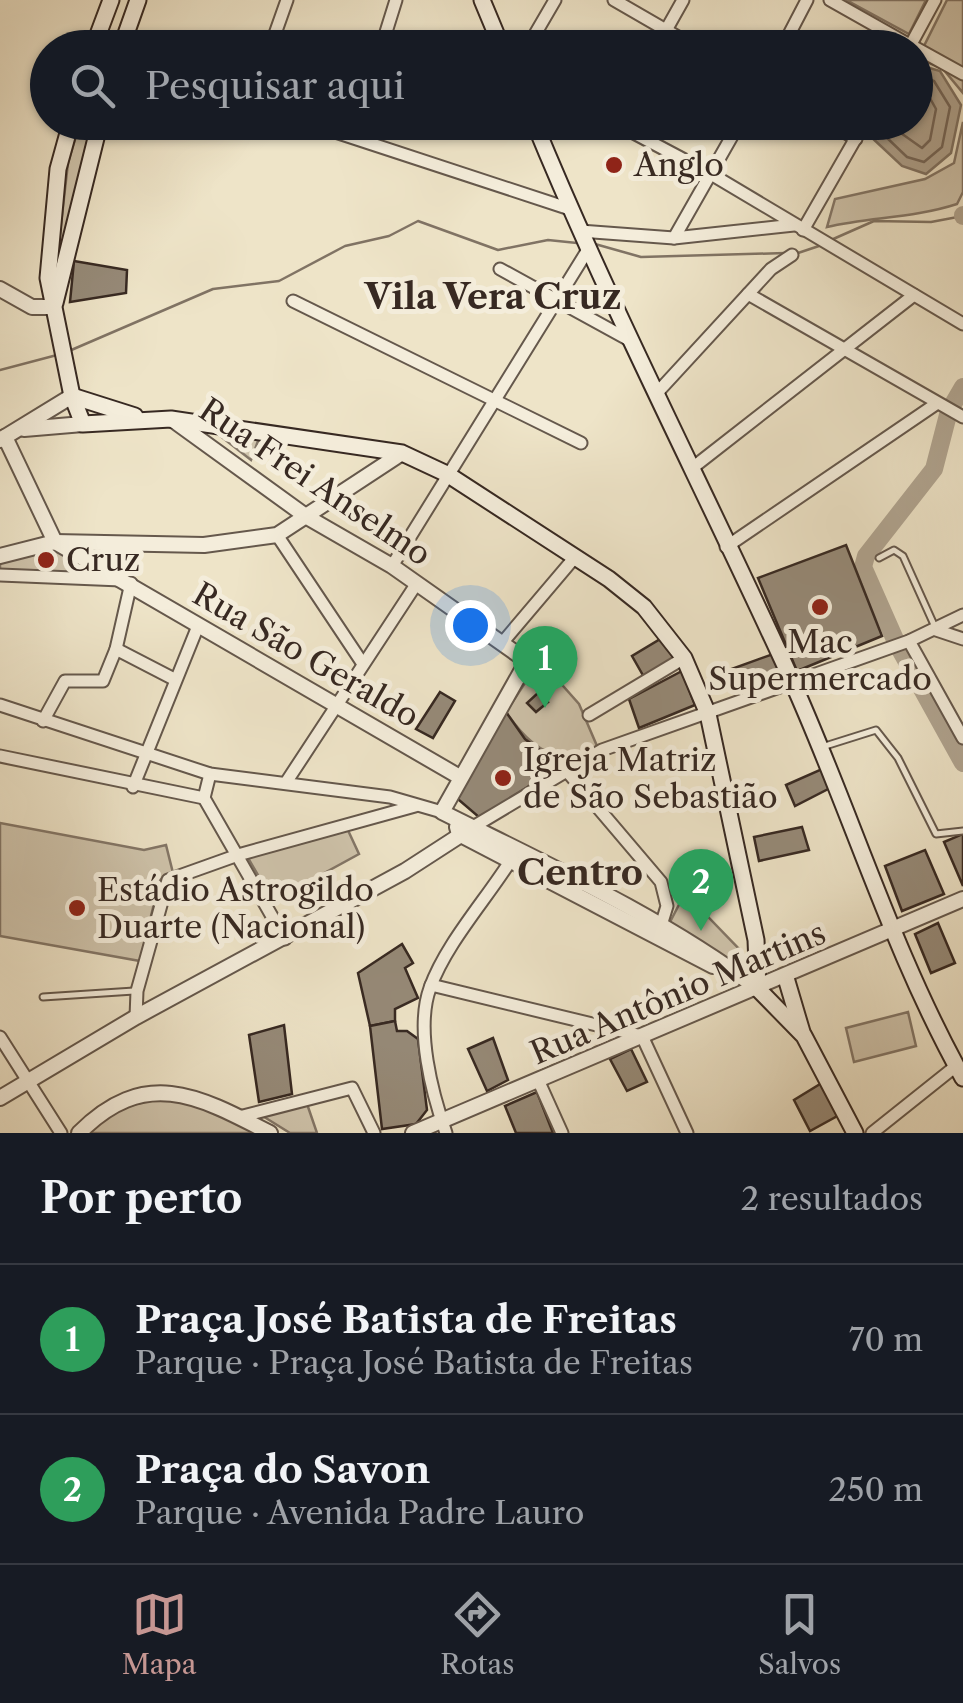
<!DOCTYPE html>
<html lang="pt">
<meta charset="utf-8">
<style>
body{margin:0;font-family:"Libre Caslon Text",serif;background:#20242c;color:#f1f3f6}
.you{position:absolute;left:470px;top:625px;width:35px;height:35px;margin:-25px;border:8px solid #fff;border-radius:50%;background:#1a73e8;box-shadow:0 0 0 15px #1a73e833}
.badge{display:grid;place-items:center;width:65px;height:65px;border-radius:50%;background:#c59692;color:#fff;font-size:32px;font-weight:700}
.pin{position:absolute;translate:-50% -82px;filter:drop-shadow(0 2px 5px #0008)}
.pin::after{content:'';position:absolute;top:52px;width:35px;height:30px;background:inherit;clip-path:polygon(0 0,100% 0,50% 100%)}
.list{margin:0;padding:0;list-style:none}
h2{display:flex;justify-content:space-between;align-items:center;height:130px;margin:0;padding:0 40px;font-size:42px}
h2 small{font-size:32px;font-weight:400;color:#9ea1a6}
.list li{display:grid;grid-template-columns:65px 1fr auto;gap:30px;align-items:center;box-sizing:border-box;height:150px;padding:0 40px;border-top:2px solid #363941}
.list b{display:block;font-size:38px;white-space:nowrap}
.list p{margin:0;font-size:32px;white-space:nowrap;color:#9ea1a6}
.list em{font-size:32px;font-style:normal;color:#9ea1a6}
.icon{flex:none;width:55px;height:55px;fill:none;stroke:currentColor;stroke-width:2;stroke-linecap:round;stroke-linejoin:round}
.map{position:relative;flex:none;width:963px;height:1133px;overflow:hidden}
.search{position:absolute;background:#171b24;box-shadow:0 2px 8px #0004;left:30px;right:30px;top:30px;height:110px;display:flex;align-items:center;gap:25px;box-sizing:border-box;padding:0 35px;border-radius:55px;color:#9ea1a6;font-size:38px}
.sheet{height:430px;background:#171b24}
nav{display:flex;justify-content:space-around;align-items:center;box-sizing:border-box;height:140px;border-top:2px solid #363941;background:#171b24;font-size:28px;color:#9ea1a6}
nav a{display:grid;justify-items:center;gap:5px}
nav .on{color:#c59692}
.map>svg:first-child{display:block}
</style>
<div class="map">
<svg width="963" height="1133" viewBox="0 0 963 1133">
<rect width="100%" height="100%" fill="#eee4c8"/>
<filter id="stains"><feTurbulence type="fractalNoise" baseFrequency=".002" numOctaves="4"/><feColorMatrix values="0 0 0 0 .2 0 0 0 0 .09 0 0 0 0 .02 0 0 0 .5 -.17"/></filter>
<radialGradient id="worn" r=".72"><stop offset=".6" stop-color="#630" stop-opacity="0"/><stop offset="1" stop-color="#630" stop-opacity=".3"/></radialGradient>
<!-- green -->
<g fill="#cfc4ac" stroke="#837667" stroke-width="2.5">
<path d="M846,0H926L909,34Z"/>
<path d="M947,0H963V93L943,69L918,58Z"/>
<path d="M963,122V192L957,204C914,218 871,217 827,227L835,199L925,179L954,163Z"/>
<path d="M80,123H92L55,277L68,163Z"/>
<path d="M205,424L261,433L251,460Z"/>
<path d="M57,543L123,579L0,575V557Z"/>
<path d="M540,660L579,704L597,746L568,761C538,751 524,738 506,712Z"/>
<path d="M0,823L144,850L166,845L174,877L160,879L140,961L0,936Z"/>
<path d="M346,826L359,854L273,901L248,858Z"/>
<path d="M685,893L740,950L745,970L669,924Z"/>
<path d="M908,1012L916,1046L854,1062L846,1028Z"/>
<path d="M172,1095L265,1133H84L105,1112Z"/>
<path d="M306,1101L317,1133H290L261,1115Z"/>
</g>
<!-- water -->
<path fill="#b0a490" stroke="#807364" stroke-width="2.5" d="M916,64L940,71L961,105L951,153L926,174L902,166L869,135L877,123L916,122Z"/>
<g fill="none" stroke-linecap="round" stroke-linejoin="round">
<!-- shore -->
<g stroke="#746659" stroke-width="2.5">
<path d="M884,122V135L907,157L924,162L942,147L950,107L934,81L916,75"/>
<path d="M897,122L898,131L922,148L930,140L936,109L926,91L916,88"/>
</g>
<!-- stream -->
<g stroke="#807364" stroke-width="2.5">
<path d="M831,240L874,221L931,222L963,216"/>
<path d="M595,244L641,257L785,253"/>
<path d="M798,253L819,246"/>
<path d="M69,351L213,289L279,281L345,246L389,236L418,221L498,250L548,240L577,243"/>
<path d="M0,370L57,355"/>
</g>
<!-- river -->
<g stroke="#b0a490" stroke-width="18">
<path d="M963,215V216"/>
<path d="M963,387L949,411L934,469L866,556L863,567L897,644L963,763"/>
</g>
</g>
<!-- building -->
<g fill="#968a78" stroke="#372922" stroke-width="2.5">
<path d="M74,261L127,270L126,293L70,302Z"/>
<path d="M846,545L882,636L797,671L758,578Z"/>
<path d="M667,635L681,655L644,677L632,656Z"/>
<path d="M773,654L780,675L733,691L726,671Z"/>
<path d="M682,671L695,705L639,728L629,699Z"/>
<path d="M440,692L455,701L433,738L416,729Z"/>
<path d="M539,692L548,702L536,712L527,703Z"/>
<path d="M506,712L525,739L544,753L568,761L480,818L452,794Z"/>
<path d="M822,769L832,787L795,806L786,785Z"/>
<path d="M802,827L809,850L759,861L754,837Z"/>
<path d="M963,834V886L944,842Z"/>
<path d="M925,850L944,894L902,911L885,866Z"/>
<path d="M938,923L955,963L931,973L915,934Z"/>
<path d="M402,944L413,963L405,968L418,998L395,1009V1021L370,1026L358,973Z"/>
<path d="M395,1021L397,1031H407L418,1039L427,1110L416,1124L382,1129L370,1026Z"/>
<path d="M284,1025L292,1094L259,1102L249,1035Z"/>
<path d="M493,1038L508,1080L487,1091L468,1049Z"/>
<path d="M631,1049L647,1082L627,1091L610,1059Z"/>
<path d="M825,1081L841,1114L810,1131L794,1100Z"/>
<path d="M537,1092L553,1133H516L505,1106Z"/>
</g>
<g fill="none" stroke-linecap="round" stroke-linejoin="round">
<defs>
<g id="service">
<path d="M879,558L894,550L903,556L935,627"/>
<path d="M822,747L876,730L898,758L936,834L963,831"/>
<path d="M43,997L134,991"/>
</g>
<g id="minor">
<path d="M614,0L697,48"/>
<path d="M830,0L915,48"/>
<path d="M270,48L287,0"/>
<path d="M381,48L396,0"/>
<path d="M527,48L555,0"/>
<path d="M656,48L683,0"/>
<path d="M782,48L807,0"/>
<path d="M909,48L935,0"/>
<path d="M916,48L963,74"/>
<path d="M305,122L570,209"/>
<path d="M613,122L711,174L963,324"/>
<path d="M828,122L856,139"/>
<path d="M803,230L865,122"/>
<path d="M580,231L674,238L794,225"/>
<path d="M674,238L740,122"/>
<path d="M500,269L631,341"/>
<path d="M748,294L963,417"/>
<path d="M293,301L581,443"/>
<path d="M656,394L771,269L792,255"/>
<path d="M691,469L914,295"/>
<path d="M277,535L363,664"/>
<path d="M726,547L936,404"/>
<path d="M392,566L589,248"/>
<path d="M0,575L121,580"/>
<path d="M936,630L963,639"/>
<path d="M909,641L963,738"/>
<path d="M503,642L575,557"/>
<path d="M116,649L174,679"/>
<path d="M0,705L210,774L390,797L442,812"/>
<path d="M589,715L684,658"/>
<path d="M43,721L65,681H103L116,649L131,583"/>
<path d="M0,756L204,798"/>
<path d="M565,769L661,882L667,906L659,932"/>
<path d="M210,774L204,798L285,939"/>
<path d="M287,781L417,583"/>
<path d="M133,787L198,626"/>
<path d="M473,827L602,750L909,641L963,615"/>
<path d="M431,985L642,1036L687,1133"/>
<path d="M136,1017L137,991L168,880L238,855L415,806"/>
<path d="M0,1037L61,1133"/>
<path d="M539,1082L562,1133"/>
<path d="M239,1117L352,1088L374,1133"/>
<path d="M446,1133C432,1093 415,1029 430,988C446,944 484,902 509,863"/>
<path d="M872,1133L956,1066"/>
</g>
<g id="tertiary">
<path d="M0,289L32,307H54"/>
<path d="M173,420L307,517L392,566L527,661L442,812C550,866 662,917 758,989"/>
<path d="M24,429L83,424"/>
<path d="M5,437L55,542"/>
<path d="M0,440L72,396"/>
<path d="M55,542L458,776"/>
<path d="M0,556L55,542L204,545L277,535L402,453"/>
<path d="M457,827L459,834L713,966"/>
<path d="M0,1098L136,1017L405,871L473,827"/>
<path d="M79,1133C145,1067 197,1095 270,1133"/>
<path d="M413,1133L963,899"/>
</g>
<g id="secondary">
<path d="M482,0L502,48"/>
<path d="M93,48L111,0"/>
<path d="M121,48L138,0"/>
<path d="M71,122L58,169L48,278L72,396L83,424L171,419L402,453L447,474L609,579L644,607L684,658L708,714L756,940L758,989L804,1036L855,1133"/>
<path d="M534,122C612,312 707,494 792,681C851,812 893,953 963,1078"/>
<path d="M55,303L100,122"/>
<path d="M72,396L135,416"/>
<path d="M786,978L802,1032"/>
</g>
</defs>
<!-- service casing -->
<use href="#service" stroke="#65584c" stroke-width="9"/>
<!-- minor casing -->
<use href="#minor" stroke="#65584c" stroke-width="15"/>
<!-- tertiary casing -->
<use href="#tertiary" stroke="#65584c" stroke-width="18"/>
<!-- secondary casing -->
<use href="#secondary" stroke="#372922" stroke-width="19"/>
<!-- service -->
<use href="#service" stroke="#f4eddb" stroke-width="5"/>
<!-- minor -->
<use href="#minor" stroke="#f4eddb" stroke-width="11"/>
<!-- tertiary -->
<use href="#tertiary" stroke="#f4eddb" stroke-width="14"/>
<!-- secondary -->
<use href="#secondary" stroke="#f4eddb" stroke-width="15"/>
</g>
<!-- markers -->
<g fill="#8f2418" stroke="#f4eddb" stroke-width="4">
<circle cx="614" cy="165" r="10"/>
<circle cx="46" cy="560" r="10"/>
<circle cx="820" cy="607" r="10"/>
<circle cx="503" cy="778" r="10"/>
<circle cx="77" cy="908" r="10"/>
</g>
<g text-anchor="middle" stroke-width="10" stroke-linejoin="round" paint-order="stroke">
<!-- poi labels -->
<g font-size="32" fill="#372922" stroke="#f4eddb" text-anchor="start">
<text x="634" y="176">Anglo</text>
<text x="66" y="571">Cruz</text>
<text x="820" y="653" text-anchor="middle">Mac<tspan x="820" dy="37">Supermercado</tspan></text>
<text x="523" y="771">Igreja Matriz<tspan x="523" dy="37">de São Sebastião</tspan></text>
<text x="97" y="901">Estádio Astrogildo<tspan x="97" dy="37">Duarte (Nacional)</tspan></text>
</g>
<!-- street labels -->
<g font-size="32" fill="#372922" stroke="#f4eddb">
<text transform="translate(315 482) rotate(34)" y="11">Rua Frei Anselmo</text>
<text transform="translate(306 655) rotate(30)" y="11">Rua São Geraldo</text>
<text transform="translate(678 993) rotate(-23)" y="11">Rua Antônio Martins</text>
</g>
<!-- neighbourhood labels -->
<g font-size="35" font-weight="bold" fill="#372922" stroke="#f4eddb">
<text x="493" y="309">Vila Vera Cruz</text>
<text x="580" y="885">Centro</text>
</g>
</g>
<rect width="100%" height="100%" filter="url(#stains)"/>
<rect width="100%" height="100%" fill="url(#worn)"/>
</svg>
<div class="you"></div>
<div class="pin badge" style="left:545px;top:708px;background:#2e9e5b">1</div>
<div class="pin badge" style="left:701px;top:931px;background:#2e9e5b">2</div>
<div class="search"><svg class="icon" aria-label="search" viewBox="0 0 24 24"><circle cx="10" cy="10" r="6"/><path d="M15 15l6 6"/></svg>Pesquisar aqui</div>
</div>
<section class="sheet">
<h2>Por perto<small>2 resultados</small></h2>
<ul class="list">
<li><span class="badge" style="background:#2e9e5b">1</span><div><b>Praça José Batista de Freitas</b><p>Parque · Praça José Batista de Freitas</p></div><em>70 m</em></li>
<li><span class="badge" style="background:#2e9e5b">2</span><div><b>Praça do Savon</b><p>Parque · Avenida Padre Lauro</p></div><em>250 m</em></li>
</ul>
</section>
<nav>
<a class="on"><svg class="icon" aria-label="map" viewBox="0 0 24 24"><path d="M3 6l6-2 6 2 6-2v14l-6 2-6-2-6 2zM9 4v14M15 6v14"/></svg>Mapa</a>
<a><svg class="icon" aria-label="directions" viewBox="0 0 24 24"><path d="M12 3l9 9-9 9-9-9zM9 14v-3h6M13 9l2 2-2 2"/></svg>Rotas</a>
<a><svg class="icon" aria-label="saved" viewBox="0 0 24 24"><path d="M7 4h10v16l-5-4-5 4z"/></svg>Salvos</a>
</nav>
